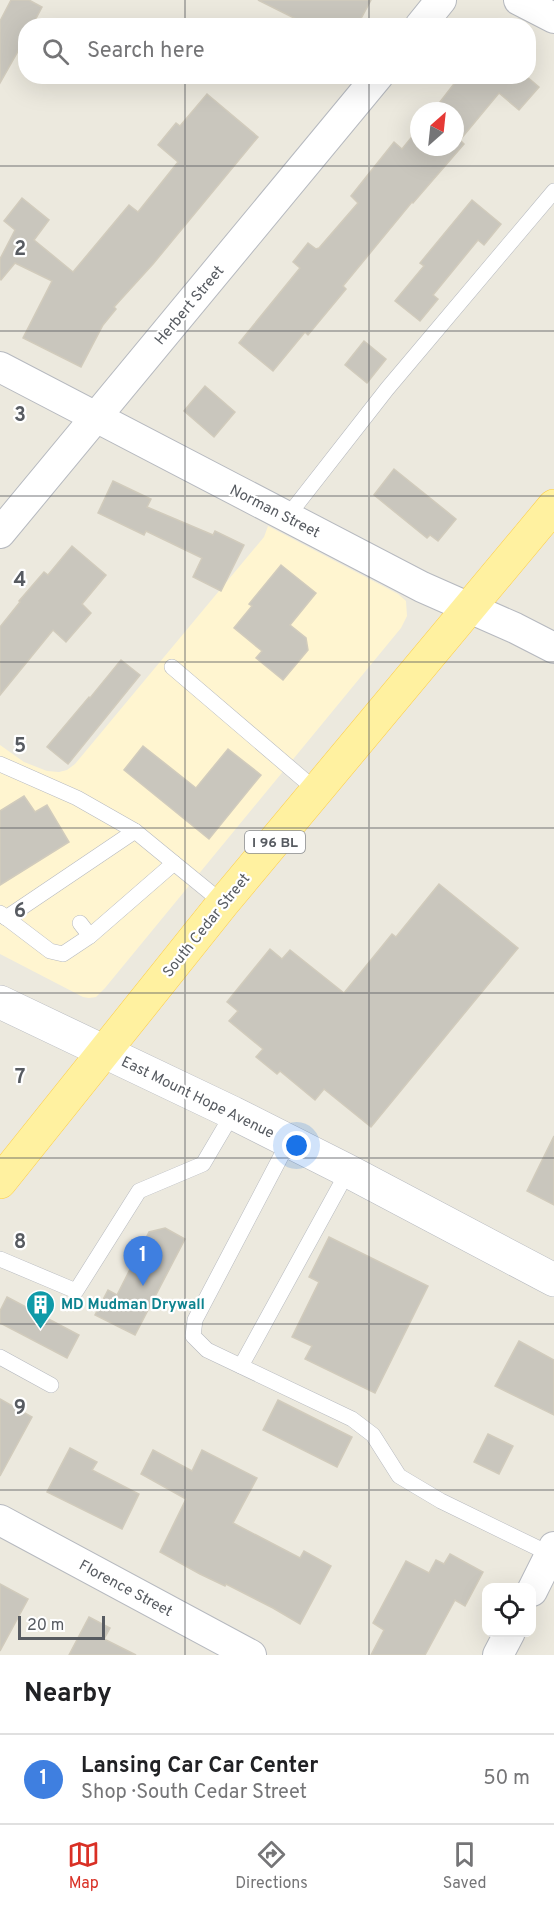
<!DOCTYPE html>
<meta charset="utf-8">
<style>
body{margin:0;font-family:Overpass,sans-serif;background:#f6f6f6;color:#202124}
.controls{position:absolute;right:18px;bottom:18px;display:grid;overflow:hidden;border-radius:12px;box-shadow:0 6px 24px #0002}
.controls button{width:54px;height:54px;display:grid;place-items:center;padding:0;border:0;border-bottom:2px solid #e0e0e0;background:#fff;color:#202124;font:30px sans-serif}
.compass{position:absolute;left:410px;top:102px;width:54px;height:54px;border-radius:50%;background:#fff;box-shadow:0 6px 24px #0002;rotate:27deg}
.scale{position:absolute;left:18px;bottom:15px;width:87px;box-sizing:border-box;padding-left:6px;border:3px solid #575b61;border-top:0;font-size:16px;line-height:21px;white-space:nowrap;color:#575b61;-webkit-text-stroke:4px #fff;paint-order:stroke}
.you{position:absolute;left:297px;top:1146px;width:21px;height:21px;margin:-15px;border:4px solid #fff;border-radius:50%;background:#1a73e8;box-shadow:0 0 0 9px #1a73e833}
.badge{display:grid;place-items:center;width:39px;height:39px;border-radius:50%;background:#d93025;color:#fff;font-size:20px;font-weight:700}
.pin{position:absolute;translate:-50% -50px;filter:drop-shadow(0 2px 3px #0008)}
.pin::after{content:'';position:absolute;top:32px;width:21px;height:18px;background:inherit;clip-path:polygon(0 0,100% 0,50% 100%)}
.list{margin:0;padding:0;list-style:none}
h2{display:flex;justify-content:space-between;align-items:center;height:78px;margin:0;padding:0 24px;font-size:26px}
h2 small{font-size:20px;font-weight:400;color:#757577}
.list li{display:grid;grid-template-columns:39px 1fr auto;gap:18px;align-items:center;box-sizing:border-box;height:90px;padding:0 24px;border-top:2px solid #e0e0e0}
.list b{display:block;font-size:22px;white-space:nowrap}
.list p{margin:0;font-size:20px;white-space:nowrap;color:#757577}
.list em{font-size:20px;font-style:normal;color:#757577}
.icon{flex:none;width:33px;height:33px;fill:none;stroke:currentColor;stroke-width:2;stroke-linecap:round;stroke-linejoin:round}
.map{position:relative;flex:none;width:554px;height:1655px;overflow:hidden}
.search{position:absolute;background:#fff;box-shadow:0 6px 24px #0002;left:18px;right:18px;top:18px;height:66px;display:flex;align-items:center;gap:15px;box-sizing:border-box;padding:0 21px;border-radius:24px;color:#757577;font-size:22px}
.sheet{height:168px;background:#fff}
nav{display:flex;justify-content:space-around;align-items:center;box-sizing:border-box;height:84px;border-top:2px solid #e0e0e0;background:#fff;font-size:16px;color:#757577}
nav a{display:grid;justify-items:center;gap:3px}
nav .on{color:#d93025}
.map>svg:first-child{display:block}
</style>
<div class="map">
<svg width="554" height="1655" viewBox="0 0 554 1655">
<rect width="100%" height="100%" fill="#ece9de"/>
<!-- commercial -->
<path fill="#fff5d0" d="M268,526L398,594L406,601L407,616L401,628L105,988L96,997L89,998L83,997L0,954V745L24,762L47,771L59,772L67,770L75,764L264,537Z"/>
<!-- building -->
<g fill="#c9c6bd" stroke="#d1cbbc" stroke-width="1.5">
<path d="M11,0H29L42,7L32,26H26V37L0,83V21Z"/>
<path d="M258,0H371L357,26H310Z"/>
<path d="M460,76H526L539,87L519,110L499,93L460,140L464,144L413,203L412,202L343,286L346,289L308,335L305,332L273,371L239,343L300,268L293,262L308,243L316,249L319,248L358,203L351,196L394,142L402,149L419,128V147H455V111H433Z"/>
<path d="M207,94L258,137L153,264L114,307L116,309L103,325L81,367L23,338L52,281L15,263L1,280L0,279V259L15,230L4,221L22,198L49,220L34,240L73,272L129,205L138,212L178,162L158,145L176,123L180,126Z"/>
<path d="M472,200L501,224L484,245L478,240L433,295L438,299L420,321L395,301L424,266L420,263Z"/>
<path d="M364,341L386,359L367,383L345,365Z"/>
<path d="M205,386L235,412L214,437L184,411Z"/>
<path d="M394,469L456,519L438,541L430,535L427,538L374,495Z"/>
<path d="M113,481L151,499L147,507L213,535L215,531L244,545L221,591L193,577L202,558L146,531L144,535L98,513Z"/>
<path d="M72,546L106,575L82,604L91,613L66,642L53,630L0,695V627L20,602L19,601L44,572L48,575Z"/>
<path d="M281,565L316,593L290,625L306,638L308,650L283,680L256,658L262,651L234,628L252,606L249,604Z"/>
<path d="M121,660L140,675L68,764L47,747L89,697L90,698Z"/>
<path d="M143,746L196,788L228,749L261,775L209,839L124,770Z"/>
<path d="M24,796L35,812L47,805L69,842L0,885V811Z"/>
<path d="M439,884L518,948L371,1127L324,1089L315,1100L280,1071L277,1074L256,1057L263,1049L229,1021L238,1011L227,1002L270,949L282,959L290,950L344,993L392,934L396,937Z"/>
<path d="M554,1136V1205L527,1191Z"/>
<path d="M165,1228L185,1239L135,1335L95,1315L108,1290L117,1295L149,1232Z"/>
<path d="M329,1237L428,1286L375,1393L305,1359L312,1346L292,1337L319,1282L309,1277Z"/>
<path d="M7,1297L79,1335L67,1358L0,1323V1311Z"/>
<path d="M519,1341L554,1360V1415L495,1386Z"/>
<path d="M0,1399L32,1417L0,1476Z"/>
<path d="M278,1400L352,1437L337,1467L263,1430Z"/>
<path d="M488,1434L513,1446L499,1474L474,1462Z"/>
<path d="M70,1448L97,1462L92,1470L139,1494L122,1529L47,1492Z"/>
<path d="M153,1450L192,1471L202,1450L257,1478L233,1523L300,1558L304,1551L331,1566L300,1624L273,1608L226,1584L225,1586L200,1574L160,1552L186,1499L141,1474Z"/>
<path d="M450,1554L483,1572L465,1606L455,1600L425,1655H371L384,1630L373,1623L406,1561L429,1573L436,1560L444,1564Z"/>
<path d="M0,1584L28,1599L0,1651Z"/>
<path d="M89,1617L110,1628L104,1639L136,1655H69Z"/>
</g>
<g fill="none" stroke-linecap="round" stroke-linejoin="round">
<defs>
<g id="service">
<path d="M287,517L387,389L554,191"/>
<path d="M172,667L317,791"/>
<path d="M0,764L77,798L135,831L174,863L90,936L63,954L50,951L0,913"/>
<path d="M174,863L223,903"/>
<path d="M6,918L135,831"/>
<path d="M80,923L90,936"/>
<path d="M289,1141L195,1320L193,1336L207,1350L352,1419L373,1435L399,1476L441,1501L550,1554"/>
<path d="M0,1259L76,1291L139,1191L203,1164L233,1113"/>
<path d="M0,1357L51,1385"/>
<path d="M241,1366L348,1171"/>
</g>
<g id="minor">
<path d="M519,0L554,18"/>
<path d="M420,26L441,0"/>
<path d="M0,367L422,587L515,628L554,648"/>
<path d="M0,533L378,76"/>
<path d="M0,1520L251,1655"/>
<path d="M532,1591L554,1547"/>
<path d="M498,1655L510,1632"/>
</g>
<path id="tertiary" d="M0,1002L233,1113L348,1171L554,1280"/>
<path id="primary" d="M0,1182L223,903L554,506"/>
</defs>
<!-- service casing -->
<use href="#service" stroke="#b6b9bf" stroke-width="16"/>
<!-- minor casing -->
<use href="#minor" stroke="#b6b9bf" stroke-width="32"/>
<!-- tertiary casing -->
<use href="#tertiary" stroke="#b6b9bf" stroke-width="34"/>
<!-- primary casing -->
<use href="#primary" stroke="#fecd45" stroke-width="34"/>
<!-- service -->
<use href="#service" stroke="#fff" stroke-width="15"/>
<!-- minor -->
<use href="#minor" stroke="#fff" stroke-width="30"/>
<!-- tertiary -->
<use href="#tertiary" stroke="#fff" stroke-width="33"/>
<!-- primary -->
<use href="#primary" stroke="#fff1a0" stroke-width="33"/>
</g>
<!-- grid -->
<path fill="none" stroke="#575b61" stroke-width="1.5" stroke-opacity="0.55" d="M185,0V26M369,0V26M185,76V1655M369,76V1655M0,166H554M0,331H554M0,496H554M0,662H554M0,828H554M0,993H554M0,1158H554M0,1324H554M0,1490H554"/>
<!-- icons -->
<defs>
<symbol id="building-pin" viewBox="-11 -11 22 30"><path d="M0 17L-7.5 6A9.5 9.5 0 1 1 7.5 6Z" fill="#0f9aa8" stroke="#fff"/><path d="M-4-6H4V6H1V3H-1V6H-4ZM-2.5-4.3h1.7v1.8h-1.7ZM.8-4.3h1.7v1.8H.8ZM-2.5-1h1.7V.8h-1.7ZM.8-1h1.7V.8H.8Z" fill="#fff"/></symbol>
</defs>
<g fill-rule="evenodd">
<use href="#building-pin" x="24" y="1288" width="33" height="45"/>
</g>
<g text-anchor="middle" stroke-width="4.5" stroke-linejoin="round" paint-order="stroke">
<!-- shield labels -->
<rect fill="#fff" stroke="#898c90" stroke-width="1.5" x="245" y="831" width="60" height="22" rx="4.5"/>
<g font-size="14" font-weight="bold" fill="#575b61">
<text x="275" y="847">I 96 BL</text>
</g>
<!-- street labels -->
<g font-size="15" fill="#575b61" stroke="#fff">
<text transform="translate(189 305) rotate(-50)" y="5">Herbert Street</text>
<text transform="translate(275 511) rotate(27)" y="5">Norman Street</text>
<text transform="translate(206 925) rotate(-51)" y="5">South Cedar Street</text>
<text transform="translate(198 1097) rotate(26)" y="5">East Mount Hope Avenue</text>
<text transform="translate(126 1588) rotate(28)" y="5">Florence Street</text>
</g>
<!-- culture labels -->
<g font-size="15" font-weight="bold" fill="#0d838f" stroke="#fff" text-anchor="start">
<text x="61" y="1309">MD Mudman Drywall</text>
</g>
</g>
<g font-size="20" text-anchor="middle" font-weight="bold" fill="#575b61" stroke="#fff" stroke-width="4.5" stroke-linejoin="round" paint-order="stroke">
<text x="20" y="255">2</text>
<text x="20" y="421">3</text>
<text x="20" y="586">4</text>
<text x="20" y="752">5</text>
<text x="20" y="917">6</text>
<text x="20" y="1083">7</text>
<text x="20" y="1248">8</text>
<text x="20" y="1414">9</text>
</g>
</svg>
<div class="controls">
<button><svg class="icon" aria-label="locate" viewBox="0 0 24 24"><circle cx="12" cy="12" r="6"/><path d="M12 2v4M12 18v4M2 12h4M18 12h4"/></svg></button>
</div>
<svg class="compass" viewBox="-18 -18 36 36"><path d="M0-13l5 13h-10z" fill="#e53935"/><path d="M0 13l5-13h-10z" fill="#757577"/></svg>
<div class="scale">20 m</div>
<div class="you"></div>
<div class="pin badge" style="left:143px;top:1286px;background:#3f7fe0">1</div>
<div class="search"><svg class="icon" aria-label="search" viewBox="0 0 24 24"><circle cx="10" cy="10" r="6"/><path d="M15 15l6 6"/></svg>Search here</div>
</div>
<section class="sheet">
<h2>Nearby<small></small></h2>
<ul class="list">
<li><span class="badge" style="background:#3f7fe0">1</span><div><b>Lansing Car Car Center</b><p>Shop · South Cedar Street</p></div><em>50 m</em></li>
</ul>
</section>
<nav>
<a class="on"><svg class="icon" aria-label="map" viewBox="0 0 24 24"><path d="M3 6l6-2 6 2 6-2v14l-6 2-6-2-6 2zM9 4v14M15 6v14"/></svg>Map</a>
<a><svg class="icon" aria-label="directions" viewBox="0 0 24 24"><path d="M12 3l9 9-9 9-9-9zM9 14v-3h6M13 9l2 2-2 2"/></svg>Directions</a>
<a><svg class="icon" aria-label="saved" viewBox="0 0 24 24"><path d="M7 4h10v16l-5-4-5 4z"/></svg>Saved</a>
</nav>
